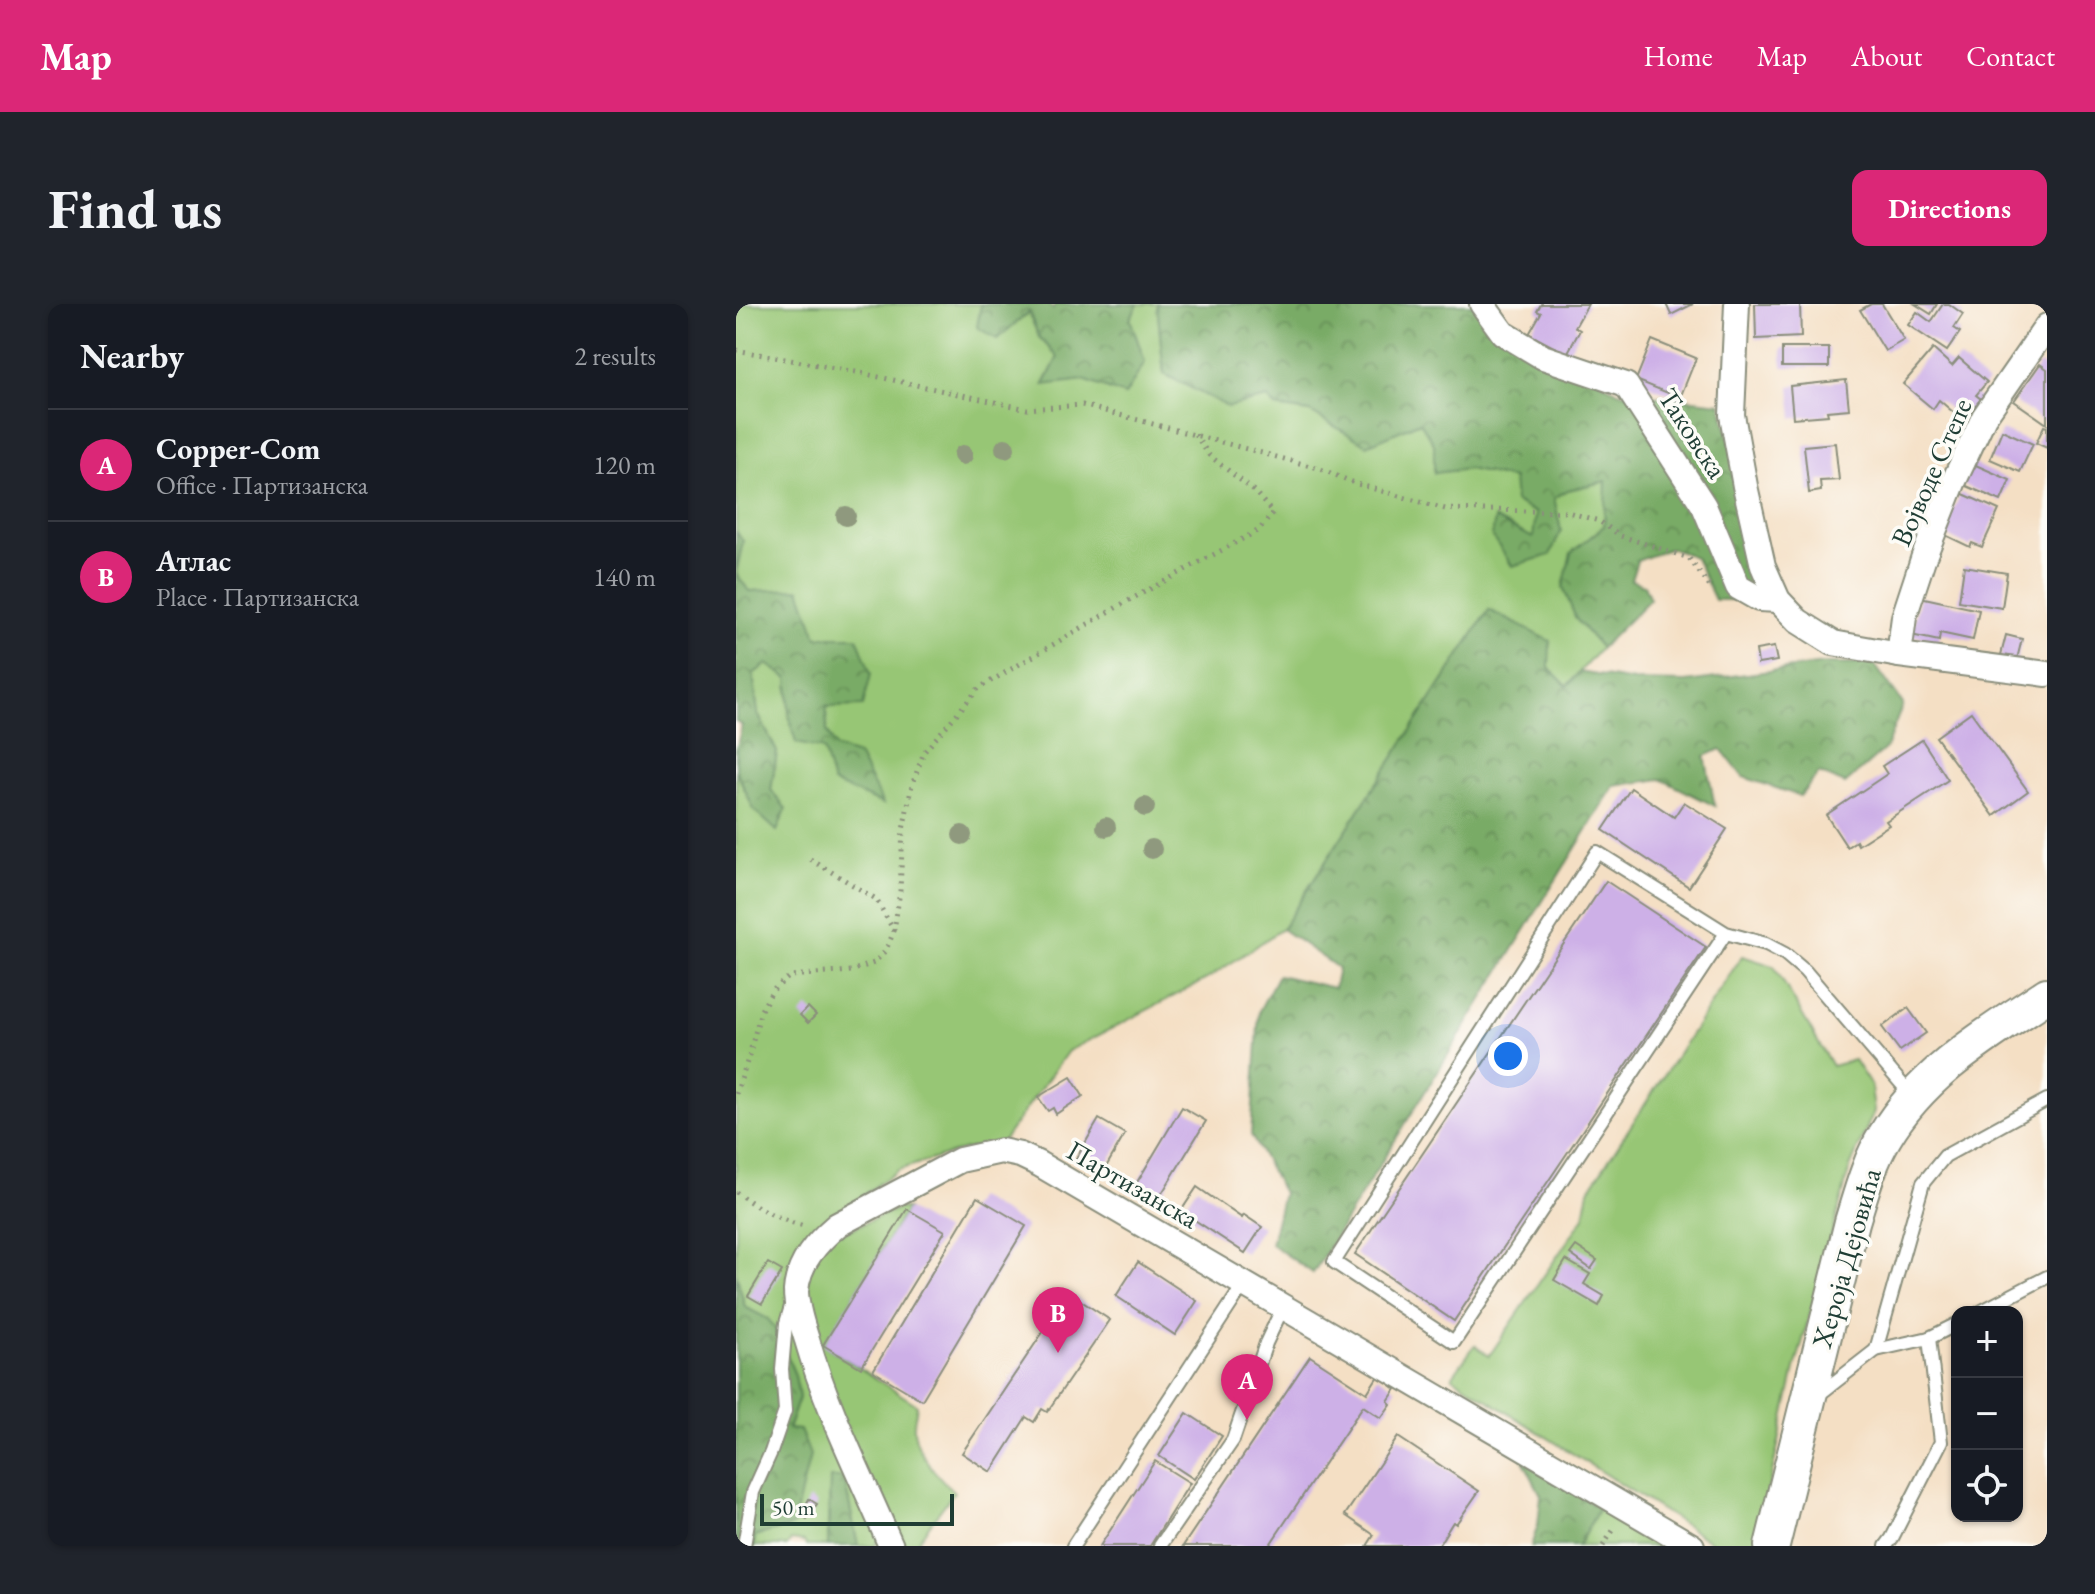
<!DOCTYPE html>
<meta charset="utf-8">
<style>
body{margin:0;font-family:"EB Garamond",serif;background:#20242c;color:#f1f3f6}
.controls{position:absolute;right:24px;bottom:24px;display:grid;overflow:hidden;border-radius:16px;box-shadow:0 2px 6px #0004}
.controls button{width:72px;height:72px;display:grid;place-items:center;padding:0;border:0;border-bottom:2px solid #363941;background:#171b24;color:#f1f3f6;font:40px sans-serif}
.scale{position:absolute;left:24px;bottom:20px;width:194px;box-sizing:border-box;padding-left:8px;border:4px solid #1f3d34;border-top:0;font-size:22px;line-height:28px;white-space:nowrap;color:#1f3d34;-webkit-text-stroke:6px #fdfcf7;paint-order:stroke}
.you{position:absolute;left:772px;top:752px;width:28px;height:28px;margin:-20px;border:6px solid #fff;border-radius:50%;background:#1a73e8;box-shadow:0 0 0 12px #1a73e833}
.badge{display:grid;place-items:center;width:52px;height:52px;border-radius:50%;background:#db2777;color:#fff;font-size:26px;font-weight:700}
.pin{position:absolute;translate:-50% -66px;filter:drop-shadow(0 2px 4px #0008)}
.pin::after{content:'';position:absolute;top:42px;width:28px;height:24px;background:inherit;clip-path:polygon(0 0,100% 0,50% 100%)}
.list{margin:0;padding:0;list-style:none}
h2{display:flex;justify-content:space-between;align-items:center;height:104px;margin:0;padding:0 32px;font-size:34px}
h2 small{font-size:26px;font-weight:400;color:#9ea1a6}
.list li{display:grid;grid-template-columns:52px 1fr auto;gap:24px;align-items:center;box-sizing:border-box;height:112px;padding:0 32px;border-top:2px solid #363941}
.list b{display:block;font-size:30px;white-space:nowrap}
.list p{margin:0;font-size:26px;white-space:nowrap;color:#9ea1a6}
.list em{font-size:26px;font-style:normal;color:#9ea1a6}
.icon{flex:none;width:44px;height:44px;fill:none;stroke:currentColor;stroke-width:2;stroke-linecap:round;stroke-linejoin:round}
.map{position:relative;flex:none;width:1311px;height:1242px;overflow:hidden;border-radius:16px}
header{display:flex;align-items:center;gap:48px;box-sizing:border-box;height:112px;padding:0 40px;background:#db2777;color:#fff}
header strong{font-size:38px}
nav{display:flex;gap:44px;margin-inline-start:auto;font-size:28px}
.intro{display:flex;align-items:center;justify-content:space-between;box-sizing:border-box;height:192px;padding:0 48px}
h1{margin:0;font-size:56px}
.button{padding:20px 36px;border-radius:16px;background:#db2777;color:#fff;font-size:28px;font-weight:700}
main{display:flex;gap:48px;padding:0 48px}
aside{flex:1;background:#171b24;border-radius:16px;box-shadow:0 2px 6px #0004}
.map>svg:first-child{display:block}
</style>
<header>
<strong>Map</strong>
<nav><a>Home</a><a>Map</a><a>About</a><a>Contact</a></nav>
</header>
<div class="intro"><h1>Find us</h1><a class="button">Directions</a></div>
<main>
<aside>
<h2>Nearby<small>2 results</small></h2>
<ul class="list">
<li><span class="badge">A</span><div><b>Copper-Com</b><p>Office · Партизанска</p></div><em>120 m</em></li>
<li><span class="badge">B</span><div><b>Атлас</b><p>Place · Партизанска</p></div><em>140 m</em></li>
</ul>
</aside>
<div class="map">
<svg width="1311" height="1242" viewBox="0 0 1311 1242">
<defs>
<pattern id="forest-crowns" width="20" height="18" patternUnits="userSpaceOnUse" patternTransform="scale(2)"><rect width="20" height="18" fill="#79ab66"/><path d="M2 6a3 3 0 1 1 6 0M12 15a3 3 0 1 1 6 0" fill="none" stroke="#638c55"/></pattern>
</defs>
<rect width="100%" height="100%" fill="#fdfcf7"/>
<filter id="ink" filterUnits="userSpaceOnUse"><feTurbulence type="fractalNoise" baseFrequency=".0125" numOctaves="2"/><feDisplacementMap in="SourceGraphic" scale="16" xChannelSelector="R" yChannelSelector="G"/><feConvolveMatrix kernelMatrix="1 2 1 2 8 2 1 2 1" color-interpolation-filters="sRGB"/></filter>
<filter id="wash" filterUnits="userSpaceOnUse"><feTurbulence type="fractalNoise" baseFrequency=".006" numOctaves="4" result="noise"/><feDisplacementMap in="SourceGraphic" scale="32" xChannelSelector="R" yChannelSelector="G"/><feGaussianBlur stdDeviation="1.8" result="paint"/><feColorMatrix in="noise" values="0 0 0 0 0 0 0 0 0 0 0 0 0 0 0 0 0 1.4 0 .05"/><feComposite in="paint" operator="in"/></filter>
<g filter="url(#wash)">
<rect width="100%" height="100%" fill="#f4dfc4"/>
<!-- grass -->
<g fill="#97c675" stroke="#5b8254" stroke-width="2">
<path d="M0,0H245L242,23L292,8L303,33L322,53L308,80L348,76L389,91L409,58L394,15L402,0H421L428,70L532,94L540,103L574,108L631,141L684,118L698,140V169L733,165L777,175L800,208L798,235L760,215L776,261L825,227L818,194L832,186L871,177L868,222L835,249L840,315L865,344L831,382L753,306L546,625L471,675L332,747L266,838L226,846L162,866L99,912L106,929L163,904L171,905L88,1041L181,1101C180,1109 177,1119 178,1127C182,1152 201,1171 218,1188L182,1236L190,1242H155L145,1232L139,1242H122L108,1174H95L92,1212V1242H71L68,1238L55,1236L51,1242H18L19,1232L52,1126L63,1094L59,1071L39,1024L31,1015L9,1003L0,969V466L18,506L41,526L50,505L35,486L41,448L22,410L17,370L31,360L52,374L53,412L100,445L91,428L90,403L81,334L13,287L0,269L7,237L0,227Z"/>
<path d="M1006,652L1038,662L1096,762L1118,756L1135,782L1138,807L1114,863L1059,1065L1021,1236L1015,1242H982L716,1073L739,1041L753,1052L848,913L853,886Z"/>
<path d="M863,1204L926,1242H842Z"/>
</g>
<!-- forest -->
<g fill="url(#forest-crowns)" stroke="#4c744d" stroke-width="2">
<path d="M245,0H312L317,5L319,0H402L394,15L409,58L389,91L348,76L308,81L322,53L303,33L293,8L261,35L241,23Z"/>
<path d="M421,0H738L882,88L985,99L1026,278L1001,296H979L959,253L935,244L901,257L895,276L908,281L914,295L865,344L840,315L827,283L835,249L868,222L870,177L832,186L818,194L825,227L814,251L776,262L756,232L759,215L797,234L800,209L779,198L777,175L733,165L698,169V140L684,118L631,141L574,108L540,103L532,94L492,103L428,70Z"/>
<path d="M0,227L7,237L0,269L13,287L64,285L81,333H121L135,370L127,402L90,403L91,428L100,444L122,451L147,500L97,479L87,445L60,439L53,412L52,374L31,360L17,370L22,410L41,448L35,486L50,505L41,527L18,506L0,466V446L6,421L0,417Z"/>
<path d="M753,306L814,337L813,364L831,382L844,368L898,377L950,378L1088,360H1138L1167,400L1150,444L1109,480L1083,469L1064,492L1007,473L985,445L969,452L979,502L925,475L878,482L577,969L535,940L547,889L515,831L523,707L542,671L598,684L602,664L546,625Z"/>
<path d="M0,969L9,1003L32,1015L39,1024L59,1071L63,1094L52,1125L64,1126L74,1151L57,1222L19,1232L18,1242H0Z"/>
<path d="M787,1156L863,1204L842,1242H795L802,1221L805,1191Z"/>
<path d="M94,1174H108L122,1242H92Z"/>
</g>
<g id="blocks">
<!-- building -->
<g fill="#cdb0e7">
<path d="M805,0H852L839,23L844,26L831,50L793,30L805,9L801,7Z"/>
<path d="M930,0H957L935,11Z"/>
<path d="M1019,0H1064L1065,33L1020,35Z"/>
<path d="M1135,0H1146L1168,36L1149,47L1124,6Z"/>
<path d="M1179,0H1201L1195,10Z"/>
<path d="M1207,0H1213L1227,10L1218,24L1224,28L1211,47L1172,21L1181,8L1195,18Z"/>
<path d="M916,36L960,54L944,94L900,76Z"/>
<rect x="1046" y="44" width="47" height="19"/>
<path d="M1197,45L1216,62L1223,54L1251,78L1240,91L1245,95L1230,112L1228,109L1224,114L1203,96L1197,105L1167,80Z"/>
<path d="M1304,60L1311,65V120L1278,97Z"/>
<path d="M1110,76L1113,105L1091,107L1092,111L1057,114L1054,82Z"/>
<path d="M1308,122L1311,123V144L1300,139Z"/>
<path d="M1266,126L1297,140L1284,168L1254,155Z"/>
<path d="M1099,139L1103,176L1084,177L1085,187L1073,189L1068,142Z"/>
<path d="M1235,159L1274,176L1265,197L1226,180Z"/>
<path d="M1225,189L1263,206L1246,243L1236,239L1234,243L1207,230Z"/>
<path d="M1228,262L1271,269L1266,304L1223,297Z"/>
<path d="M1184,293L1243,306L1237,336L1204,329L1203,337L1175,331Z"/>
<path d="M1270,331L1286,335L1280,359L1264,355Z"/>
<path d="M1038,343L1041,357L1022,360L1020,346Z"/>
<path d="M1235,408L1292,487L1258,512L1200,433Z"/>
<path d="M1186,436L1212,476L1150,517L1153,521L1122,541L1120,537L1111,543L1090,511L1151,470L1146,462Z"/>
<path d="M895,484L938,513L948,498L991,525L953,583L867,526Z"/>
<path d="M870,577L970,643L718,1017L619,950Z"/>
<path d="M72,703L80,711L72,719L64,711Z"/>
<path d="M1172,704L1190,729L1164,747L1146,723Z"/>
<path d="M335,773L347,792L320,810L317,804L312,807L302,793Z"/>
<path d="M446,803L470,817L420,899L397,885Z"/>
<path d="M363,815L389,830L366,870L340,855Z"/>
<path d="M461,883L506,914L508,911L526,923L509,949L445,907Z"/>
<path d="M241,893L290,922L186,1096L137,1067Z"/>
<path d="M171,905L209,927L125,1064L87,1041Z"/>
<path d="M840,942L861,956L855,965L834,950Z"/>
<path d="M830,956L854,970L848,980L868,992L863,1002L818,976Z"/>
<path d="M402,958L461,997L439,1031L380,992Z"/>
<path d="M32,959L46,967L26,1000L12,992Z"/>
<path d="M333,989L374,1016L311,1108L306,1105L298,1118L290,1113L255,1168L226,1149Z"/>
<path d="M574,1052L631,1089L642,1072L660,1085L652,1097L655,1100L645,1114L627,1102L533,1242H447Z"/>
<path d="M451,1109L486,1132L458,1175L423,1152Z"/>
<path d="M662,1133L743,1187L720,1220L717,1218L702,1242H631L638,1231L609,1211Z"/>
<path d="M419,1157L454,1179L414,1242H364Z"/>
<path d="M73,1195L81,1200L71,1215L64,1211Z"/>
</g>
</g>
</g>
<g filter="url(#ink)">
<use href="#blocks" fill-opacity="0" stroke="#8a8e7c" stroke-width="2"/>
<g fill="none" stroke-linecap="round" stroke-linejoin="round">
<defs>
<g id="lane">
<path d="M990,629L718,1038L598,958L861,548L990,629L1030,640L1049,650L1069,667L1176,792"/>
<path d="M1244,1008L1311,973"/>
<path d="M1140,1046L1187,879L1209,852L1311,796"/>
<path d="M1081,1092L1140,1046L1193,1034L1221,1020"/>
<path d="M8,1242L17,1188L35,1148L49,1107L46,1065L50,1019L56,999"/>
<path d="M337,1242L508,980"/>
<path d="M424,1242L497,1136L530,1039L547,1003"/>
<path d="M1150,1242L1156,1234L1205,1138L1193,1034"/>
</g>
<g id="street">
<path d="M746,0L767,29L807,53L890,81L968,202L1002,283L1023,295L1042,296"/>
<path d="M1001,0L996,111L1009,182L1027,262L1042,296L1062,317L1097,339L1163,351L1311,370"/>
<path d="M1163,351L1168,313L1187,255L1217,179L1248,113L1311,22"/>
<path d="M155,1242C126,1174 91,1106 71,1036C66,1020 60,1003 60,987C62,959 81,938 101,921L224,856L265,847L284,851L303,860L956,1242"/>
</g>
<path id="secondary" d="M1036,1242L1116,918C1125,889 1133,858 1149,832C1187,768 1251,731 1311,691"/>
</defs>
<!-- lane casing -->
<use href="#lane" stroke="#8a8e7c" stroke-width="16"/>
<!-- street casing -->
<use href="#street" stroke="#8a8e7c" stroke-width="28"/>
<!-- secondary casing -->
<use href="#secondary" stroke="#8a8e7c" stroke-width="38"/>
<!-- path -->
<g stroke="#8a8e7c" stroke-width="5" stroke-dasharray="2 6" stroke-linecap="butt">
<path d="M0,46L120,68L291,105L346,101L582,164L621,180L709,205L832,208L863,217L885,232L953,254L974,283"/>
<path d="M158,627L164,587L167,526L176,481L188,448L243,384L388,299L523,226L537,209L518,187L473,151L459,130"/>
<path d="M0,790L13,752L25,706L37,686L54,672L115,667L138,659L150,646L158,627L140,595L74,555"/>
<path d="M0,888C20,903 44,917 69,922"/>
<path d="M867,1242L880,1222"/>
</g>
<!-- lane -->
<use href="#lane" stroke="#fff" stroke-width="12"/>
<!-- street -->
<use href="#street" stroke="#fff" stroke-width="24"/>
<!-- secondary -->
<use href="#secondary" stroke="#fff" stroke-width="34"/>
</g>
<!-- trees -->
<g fill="#8f997e">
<circle cx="269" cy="144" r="10"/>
<circle cx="227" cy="151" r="10"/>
<circle cx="110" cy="212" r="10"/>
<circle cx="409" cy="503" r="10"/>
<circle cx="370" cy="523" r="10"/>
<circle cx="226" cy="531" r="10"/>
<circle cx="416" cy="545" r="10"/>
</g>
</g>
<g text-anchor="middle" stroke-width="7" stroke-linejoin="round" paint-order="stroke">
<!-- street labels -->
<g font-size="28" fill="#1f3d34" stroke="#fdfcf7">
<text transform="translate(957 129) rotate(57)" y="10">Таковска</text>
<text transform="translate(1195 168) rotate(-66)" y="10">Војводе Степе</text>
<text transform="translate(397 880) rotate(30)" y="10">Партизанска</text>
<text transform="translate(1110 954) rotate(-74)" y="10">Хероја Дејовића</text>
</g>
</g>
</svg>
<div class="controls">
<button>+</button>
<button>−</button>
<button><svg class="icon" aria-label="locate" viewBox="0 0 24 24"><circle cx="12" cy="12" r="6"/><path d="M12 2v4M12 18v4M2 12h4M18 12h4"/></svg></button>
</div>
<div class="scale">50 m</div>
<div class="you"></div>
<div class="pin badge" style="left:511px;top:1116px">A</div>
<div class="pin badge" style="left:322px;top:1049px">B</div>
</div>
</main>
